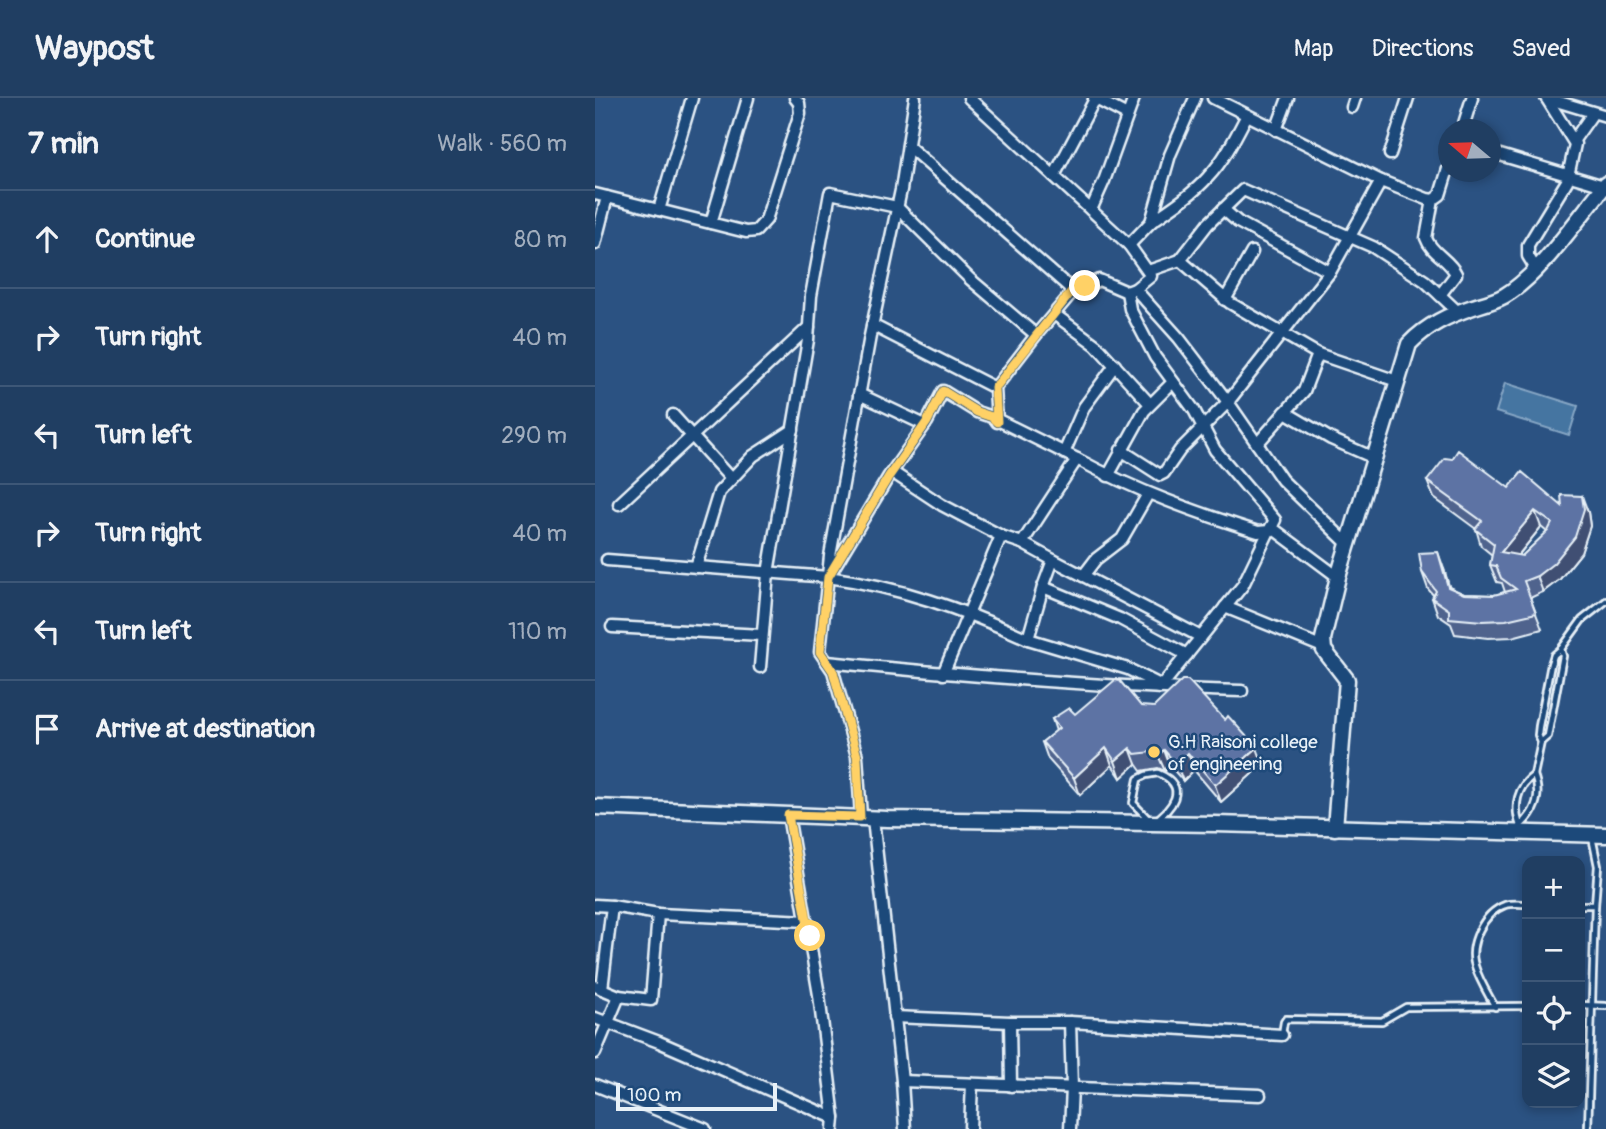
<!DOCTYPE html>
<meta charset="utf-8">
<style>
body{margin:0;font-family:Pangolin,sans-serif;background:#284568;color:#f1f3f6}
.controls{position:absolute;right:21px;bottom:21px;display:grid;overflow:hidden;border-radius:14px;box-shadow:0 4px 10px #0003}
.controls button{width:63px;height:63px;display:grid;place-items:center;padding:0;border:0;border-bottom:2px solid #3d5777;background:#203e62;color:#f1f3f6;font:35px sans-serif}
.compass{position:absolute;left:843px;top:21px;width:63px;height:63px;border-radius:50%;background:#203e62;box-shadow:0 4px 10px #0003;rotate:289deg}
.scale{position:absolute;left:21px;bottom:18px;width:161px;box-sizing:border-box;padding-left:7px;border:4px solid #e8f1f8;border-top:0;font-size:19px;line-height:24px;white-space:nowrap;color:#e8f1f8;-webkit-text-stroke:5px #1f4a7a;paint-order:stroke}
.stop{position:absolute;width:21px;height:21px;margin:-16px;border:5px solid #ffd166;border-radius:50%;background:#fff}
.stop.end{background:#ffd166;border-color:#fff;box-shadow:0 2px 7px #0008}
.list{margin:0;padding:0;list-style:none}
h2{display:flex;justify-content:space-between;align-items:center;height:91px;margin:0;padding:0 28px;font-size:30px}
h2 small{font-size:23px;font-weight:400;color:#a2aebe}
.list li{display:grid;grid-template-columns:46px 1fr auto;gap:21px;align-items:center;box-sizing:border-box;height:98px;padding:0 28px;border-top:2px solid #3d5777}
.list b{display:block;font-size:26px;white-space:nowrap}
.list em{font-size:23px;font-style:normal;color:#a2aebe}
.icon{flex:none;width:38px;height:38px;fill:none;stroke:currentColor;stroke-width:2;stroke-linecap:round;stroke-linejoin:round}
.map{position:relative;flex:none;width:1011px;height:1031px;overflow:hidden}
header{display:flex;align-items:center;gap:42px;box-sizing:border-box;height:98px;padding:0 35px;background:#203e62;border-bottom:2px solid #3d5777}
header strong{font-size:33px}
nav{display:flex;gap:38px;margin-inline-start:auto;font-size:24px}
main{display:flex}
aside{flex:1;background:#203e62}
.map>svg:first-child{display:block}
</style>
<header>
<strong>Waypost</strong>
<nav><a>Map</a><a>Directions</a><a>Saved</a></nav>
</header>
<main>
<aside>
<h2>7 min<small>Walk · 560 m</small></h2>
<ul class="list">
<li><svg class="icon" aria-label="ahead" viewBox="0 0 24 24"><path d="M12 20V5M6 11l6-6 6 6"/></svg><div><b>Continue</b></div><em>80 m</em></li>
<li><svg class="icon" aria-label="right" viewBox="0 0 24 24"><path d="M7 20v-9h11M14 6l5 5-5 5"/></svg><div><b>Turn right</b></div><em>40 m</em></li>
<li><svg class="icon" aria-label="left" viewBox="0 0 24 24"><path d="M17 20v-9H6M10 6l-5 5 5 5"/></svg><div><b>Turn left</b></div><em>290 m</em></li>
<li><svg class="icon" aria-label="right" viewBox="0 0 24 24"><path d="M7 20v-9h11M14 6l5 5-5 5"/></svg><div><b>Turn right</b></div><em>40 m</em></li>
<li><svg class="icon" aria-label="left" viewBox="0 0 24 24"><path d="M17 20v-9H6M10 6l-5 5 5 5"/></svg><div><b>Turn left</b></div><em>110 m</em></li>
<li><svg class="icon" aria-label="arrive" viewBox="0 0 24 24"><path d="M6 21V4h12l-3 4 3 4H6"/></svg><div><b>Arrive at destination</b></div></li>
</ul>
</aside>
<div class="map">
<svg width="1011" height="1031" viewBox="0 0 1011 1031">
<rect width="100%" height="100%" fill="#2b5282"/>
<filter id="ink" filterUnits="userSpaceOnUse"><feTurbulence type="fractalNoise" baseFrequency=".0143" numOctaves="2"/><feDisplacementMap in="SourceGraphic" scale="14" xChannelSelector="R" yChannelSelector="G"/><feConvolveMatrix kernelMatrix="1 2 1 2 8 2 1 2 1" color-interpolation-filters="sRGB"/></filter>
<g filter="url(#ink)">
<!-- water -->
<path fill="#4574a1" stroke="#86a6c4" stroke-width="2" d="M910,285L983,308L974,337L901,314Z"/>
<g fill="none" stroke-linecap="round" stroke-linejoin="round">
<defs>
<g id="lane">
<path d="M966,551L987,522L1011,503"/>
<path d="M563,675C596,689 576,712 557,725L538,705L543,681L551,677Z"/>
<path d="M939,677L946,644L943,637L944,628L956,566L959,557L966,551L968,558L953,638L946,644"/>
<path d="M939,677C947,698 941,714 925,728C918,708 922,689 939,677Z"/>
<path d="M985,807H1000"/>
<path d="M985,907L1011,908"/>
<path d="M900,909C893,896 884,882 880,868C873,847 888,815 910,807C916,805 925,806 932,806"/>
<path d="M687,936L689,924L691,921L787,923L811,909L932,908"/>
<path d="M993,1031L1000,807L1003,768L997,739"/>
</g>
<g id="street">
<path d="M374,0L534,147L556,124L575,57L600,0"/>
<path d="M499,0L532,17"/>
<path d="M618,0L786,83L832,101L838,102L845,97L853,71"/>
<path d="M951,0L1011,18"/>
<path d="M757,9L760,0"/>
<path d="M681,32L693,0"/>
<path d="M867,32L877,0"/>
<path d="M979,42L998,15"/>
<path d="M313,48L475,190V197L441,237"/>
<path d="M895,54L1009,88"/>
<path d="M795,56L813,0"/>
<path d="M459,78L500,1"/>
<path d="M0,96L12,99L0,146"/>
<path d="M12,99L151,134L161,133L171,122L205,15L204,5L200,0"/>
<path d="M838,102L831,140C836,155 855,162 861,176L845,197"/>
<path d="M628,111L643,124L735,174"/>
<path d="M64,112L97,0"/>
<path d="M496,112L509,83L539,0"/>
<path d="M556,124C576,110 597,97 613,79C630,61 641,38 652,17"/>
<path d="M116,125L153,0"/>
<path d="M585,162L613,126L648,92L778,149L830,183L863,214"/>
<path d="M941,171L933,158V147L972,83L980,46L952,1"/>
<path d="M553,173L585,162L635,205L723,256L802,283"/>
<path d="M540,191L584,240L633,304L687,382L753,446"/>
<path d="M476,194L504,182L532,194"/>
<path d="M630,202L657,154"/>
<path d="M459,216L501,247L555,306"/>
<path d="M400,290L402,324"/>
<path d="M264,296L330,327"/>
<path d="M690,314L736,341L779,360"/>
<path d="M78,317L136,381"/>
<path d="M662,346L709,293L723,256"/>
<path d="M526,352L565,377L569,375L585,352L633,304L735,174L786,83"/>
<path d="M469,355L489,309L520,267"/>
<path d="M482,361C541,393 600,414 663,434L674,433L680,422L620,352L599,312L560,259L535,211L532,194L540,191L556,178L534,147"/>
<path d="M297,374L347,407L406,438L348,576"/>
<path d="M513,378L549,313L578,284"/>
<path d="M24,406L214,229"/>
<path d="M676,429L743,479"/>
<path d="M406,438L427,445"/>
<path d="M12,462L233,479L294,378L332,324L348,293L382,314L397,319L482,361L427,445L458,462L448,489"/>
<path d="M458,462L606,539"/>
<path d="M101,469L124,394L158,358L198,332"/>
<path d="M488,478L501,461L527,441L553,396"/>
<path d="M233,479C305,489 367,511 433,541L448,489L525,521L592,557"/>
<path d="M630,509L728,549"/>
<path d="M17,529L167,537"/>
<path d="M433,541L533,571L567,588"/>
<path d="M232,564C371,578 508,589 647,593"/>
<path d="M165,569L173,475L213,242L216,198L235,95L302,109L375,181L441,237L400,290L277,227"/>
<path d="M565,590L648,487L674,433"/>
<path d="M193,717L224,897L239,1020"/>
<path d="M266,719L262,658L238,573L225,554L235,458L275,238L306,92L320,0"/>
<path d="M278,721L307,983L310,1031"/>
<path d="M0,807L17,808"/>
<path d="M63,816L212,823"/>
<path d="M0,888L24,898"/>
<path d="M299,919L415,924"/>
<path d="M0,920L64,944L239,1020L238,1031"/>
<path d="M0,955L24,898L56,902L63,816L17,808L7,891"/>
<path d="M307,983L665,997"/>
<path d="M0,987L110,1031"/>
<path d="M416,988L415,924H475"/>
<path d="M375,1031L377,986"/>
<path d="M475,1031L477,990L475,924L687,937"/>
</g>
<g id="secondary">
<path d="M0,709L292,721L620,726L1011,737"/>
<path d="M740,730L752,582L729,552L728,541L743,479L814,246C832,227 854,217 878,209C888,206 900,203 909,198C944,178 984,119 1011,86"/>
</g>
</defs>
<!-- lane casing -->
<use href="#lane" stroke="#e8f1f8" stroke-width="10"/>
<!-- street casing -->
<use href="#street" stroke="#e8f1f8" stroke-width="15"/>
<!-- secondary casing -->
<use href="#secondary" stroke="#e8f1f8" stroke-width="19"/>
<!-- lane -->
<use href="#lane" stroke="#1f4a7a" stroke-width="4.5"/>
<!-- street -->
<use href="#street" stroke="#1f4a7a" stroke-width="10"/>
<!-- secondary -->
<use href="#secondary" stroke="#1f4a7a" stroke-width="14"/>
</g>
<!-- wall -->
<g fill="#50638d" stroke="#e8f1f8" stroke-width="2" fill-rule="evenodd">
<path d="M832,383L914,390L967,408L993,414L995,428L986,455L965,481L948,494L935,500L947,531L917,539L893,540L860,536L856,526L843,517L837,500L839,498L833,491L827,474L849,471L854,489L869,496L899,497L910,494L907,485L902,484L895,467L897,457L886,448L881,431L839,400ZM946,429L952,434L927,458H923Z"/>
<path d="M546,608L668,666L626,704L599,672L588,683L575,668L570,673L563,670L546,673L541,666L526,680L517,667L485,697L453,661L447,644L461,633L457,621L480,616Z"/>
</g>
<!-- shaded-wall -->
<g fill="#415073" stroke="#e8f1f8" stroke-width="2">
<path d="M987,398L993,414L995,428L986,455L965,481L948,494L942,478Z"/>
<path d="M940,413L946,429L912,471L906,454Z"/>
<path d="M843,454L849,471L859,505L853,489Z"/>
<path d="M511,650L517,667L485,697L479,680Z"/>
<path d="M535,650L541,666L526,680L520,663Z"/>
<path d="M662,650L668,666L626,704L620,687Z"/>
<path d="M569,652L575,668L570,673L563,657Z"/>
<path d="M593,655L599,672L588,683L582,667Z"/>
</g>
<!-- building -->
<g fill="#5d73a4" stroke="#e8f1f8" stroke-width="2" fill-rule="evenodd">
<path d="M863,352L914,390L927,374L967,408L966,397L987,398L989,411L980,439L959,465L942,478L929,483L941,515L911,522L887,523L854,520V512L837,500L841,493L827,474L824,455L843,454L853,489L869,496L899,497L921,491L906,480L901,468L895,467L899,446L880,431L887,423L832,383L850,360L857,361ZM940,413L957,425L953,433L927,458L906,454Z"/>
<path d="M520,582L525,583L546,608L559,609L587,582H593L630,622L633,618L662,650L620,687L593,655L582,667L569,652L563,657L557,654L540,656L535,650L520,663L511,650L479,680L447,644L464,630L457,621L474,610L480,616Z"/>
</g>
</g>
<g fill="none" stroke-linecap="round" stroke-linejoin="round" filter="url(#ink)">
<!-- route -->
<path stroke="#ffd166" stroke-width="9" d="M215,838L193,717L265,719L262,658L238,573L225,554L233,479L294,378L332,324L348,293L382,314L397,319L402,324L400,290L476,194L490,188"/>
</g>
<!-- markers -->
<circle fill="#ffd166" stroke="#1f4a7a" stroke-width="2.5" cx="559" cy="654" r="7"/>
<g text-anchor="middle" stroke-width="5" stroke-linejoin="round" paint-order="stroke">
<!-- poi labels -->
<g font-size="19" fill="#e8f1f8" stroke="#1f4a7a" text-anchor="start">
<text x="573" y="650">G.H Raisoni college<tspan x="573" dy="22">of engineering</tspan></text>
</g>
</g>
</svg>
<div class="controls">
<button>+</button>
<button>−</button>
<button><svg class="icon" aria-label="locate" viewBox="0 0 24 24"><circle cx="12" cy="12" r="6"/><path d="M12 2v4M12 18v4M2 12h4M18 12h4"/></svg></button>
<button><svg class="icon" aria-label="layers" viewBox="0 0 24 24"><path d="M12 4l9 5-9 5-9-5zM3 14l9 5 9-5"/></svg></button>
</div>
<svg class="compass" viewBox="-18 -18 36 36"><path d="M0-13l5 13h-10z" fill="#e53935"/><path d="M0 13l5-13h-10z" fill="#a2aebe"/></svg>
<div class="scale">100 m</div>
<div class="stop" style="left:215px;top:838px"></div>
<div class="stop end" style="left:490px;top:188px"></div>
</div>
</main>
